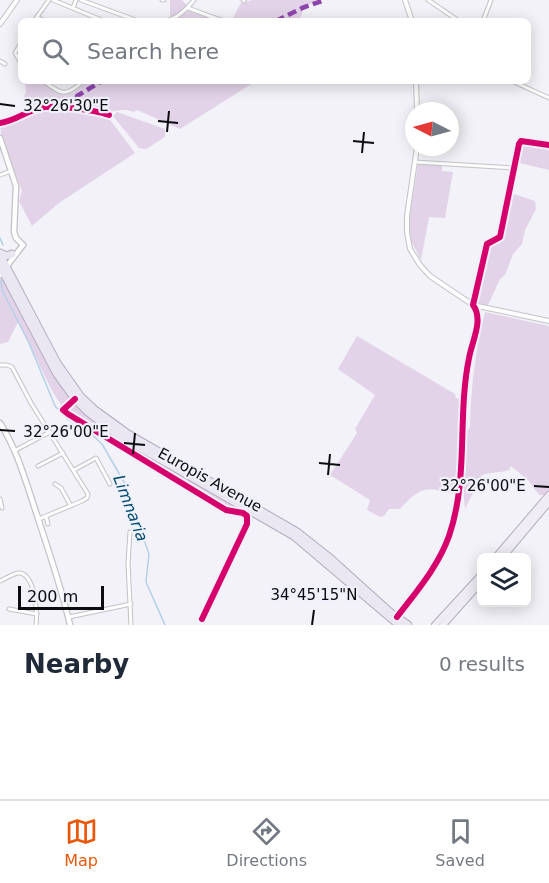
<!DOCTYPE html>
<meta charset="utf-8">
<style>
body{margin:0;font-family:"DejaVu Sans",sans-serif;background:#f6f6f7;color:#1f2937}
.controls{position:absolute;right:18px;bottom:18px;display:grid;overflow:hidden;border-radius:9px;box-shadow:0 3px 15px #0003}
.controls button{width:54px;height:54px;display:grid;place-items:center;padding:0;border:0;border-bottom:2px solid #e0e1e3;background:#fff;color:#1f2937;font:30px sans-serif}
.compass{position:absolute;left:405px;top:102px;width:54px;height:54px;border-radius:50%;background:#fff;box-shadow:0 3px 15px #0003;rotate:276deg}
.scale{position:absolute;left:18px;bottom:15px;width:86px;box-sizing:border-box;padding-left:6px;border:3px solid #0b0c0f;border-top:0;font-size:16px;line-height:21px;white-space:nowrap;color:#0b0c0f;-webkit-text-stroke:4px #f0f0fa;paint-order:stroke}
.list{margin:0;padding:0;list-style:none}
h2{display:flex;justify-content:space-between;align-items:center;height:78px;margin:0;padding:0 24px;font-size:26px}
h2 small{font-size:20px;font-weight:400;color:#747a83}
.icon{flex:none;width:33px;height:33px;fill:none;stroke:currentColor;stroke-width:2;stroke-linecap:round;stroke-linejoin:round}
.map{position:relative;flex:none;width:549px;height:625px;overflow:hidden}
.search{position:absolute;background:#fff;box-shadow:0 3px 15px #0003;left:18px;right:18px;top:18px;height:66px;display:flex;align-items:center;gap:15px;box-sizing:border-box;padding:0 21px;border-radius:9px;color:#747a83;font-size:22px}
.sheet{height:174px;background:#fff}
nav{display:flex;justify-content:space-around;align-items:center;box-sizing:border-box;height:84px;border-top:2px solid #e0e1e3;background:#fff;font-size:16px;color:#747a83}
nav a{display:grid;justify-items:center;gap:3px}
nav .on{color:#ea580c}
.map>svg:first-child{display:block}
</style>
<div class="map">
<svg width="549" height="625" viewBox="0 0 549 625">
<rect width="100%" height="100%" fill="#f2f2f8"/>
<!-- green -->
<g fill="#e3d3e8">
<path d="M170,0H182L190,8L232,20L241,3L252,0H322L305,6L299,21H170Z"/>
<path d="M25,81H42L57,92L65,94L74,92L86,81H256L180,129L137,110L134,112C120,107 115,113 102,111C93,111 91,107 84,104C73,101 39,106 28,111L24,96L26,92Z"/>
<path d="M44,109L50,111L58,109L108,117L135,153L59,203L32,226L19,201L22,191L2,139L0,125L15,123L32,113Z"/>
<path d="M117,112L165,129V137L146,149L139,148L113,116Z"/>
<path d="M523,143L549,149V170L519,163Z"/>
<path d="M418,164L442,166V171L453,172L445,218L429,217L421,260L411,241L409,222Z"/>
<path d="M511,193L535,201L536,209L525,230L522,244L513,254L505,275L500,279L488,305L476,303L489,246L500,243Z"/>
<path d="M0,279L5,280L68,394L248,511L227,507L67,413C45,385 36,352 18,322L8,342L0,344Z"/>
<path d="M485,312L549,326V490L544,495H539L528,480L511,466L509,470C500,473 491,472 482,475L465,509L463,487L466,433L470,427C471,385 475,354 485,312Z"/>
<path d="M357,336L455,394L456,398L461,400L460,458L457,495C428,487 421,485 400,509H389L384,516L380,517L367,510L370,500L330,475L357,433L355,429L375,395L338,369Z"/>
</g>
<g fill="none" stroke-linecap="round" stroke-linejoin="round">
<!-- stream -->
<g stroke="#b5d0e7" stroke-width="1.5">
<path d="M0,238L3,245"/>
<path d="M1,280L2,290L29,343L55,406L67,419L87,430L102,444L124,482L149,554L146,582L165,625"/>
</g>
<defs>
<g id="minor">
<path d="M53,0L104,21"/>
<path d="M81,0L138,21"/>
<path d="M162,0H164"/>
<path d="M243,0L244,1"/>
<path d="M428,0L459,21"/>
<path d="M73,8L76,0"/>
<path d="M188,8L223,21"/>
<path d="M37,17L44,21"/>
<path d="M34,21L49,0"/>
<path d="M165,21C177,19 186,10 194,0"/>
<path d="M483,21L491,0"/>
<path d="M21,43L15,53L21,63"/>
<path d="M0,61L5,64"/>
<path d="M44,81C61,95 66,97 83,81"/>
<path d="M512,81L549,98"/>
<path d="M0,123C15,121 25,112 39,108C54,104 94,110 109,115"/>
<path d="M415,162L513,168"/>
<path d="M0,175L11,171"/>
<path d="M473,305L487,244L500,237L519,144L521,141L549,145"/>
<path d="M0,365H7L12,367L31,403L88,494L87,498L82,501L39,519"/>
<path d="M73,400L63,410L68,414L226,510L243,513L247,516V524L202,619"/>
<path d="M14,451L50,432"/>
<path d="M38,466L63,453"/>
<path d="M74,470L96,458L110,484"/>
<path d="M55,484L61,488L71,506"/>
<path d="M0,499L2,508"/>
<path d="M46,517L48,524"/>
<path d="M130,532L128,563L131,625"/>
<path d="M0,581C5,579 12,574 18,573C35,572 38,613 36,625"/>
<path d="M9,609L37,614"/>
<path d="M69,617L131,604"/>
<path d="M397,617L427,578L437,560L448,539L456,513L462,459L464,391L469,358L478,318L477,311"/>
</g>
<g id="tertiary">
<path d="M405,0L412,21"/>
<path d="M0,24L17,0"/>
<path d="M416,81L417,111"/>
<path d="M417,147L407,216V232L410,249L420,265L430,276L473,305L549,321"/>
</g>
<g id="secondary">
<path d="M0,138L16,186L14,232L16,238L23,245"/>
<path d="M0,275L23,245"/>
<path d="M0,423C18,451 27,486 38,518C49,553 62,589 70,625"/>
</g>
<g id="primary">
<path d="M495,558L549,495"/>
<path d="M502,558L549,502"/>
<path d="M435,625L482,574"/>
<path d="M443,625L482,581"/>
</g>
<g id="trunk">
<path d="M0,253L6,256L12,254"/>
<path d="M0,255L57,363L81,397L95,410L128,434L297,532L330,558L391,613L408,625"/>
<path d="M0,266L57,374L75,399L88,412L118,435L294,536L399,625"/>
</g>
</defs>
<!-- minor casing -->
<use href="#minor" stroke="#c2c3c7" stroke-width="5"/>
<!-- tertiary casing -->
<use href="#tertiary" stroke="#c2c3c7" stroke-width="6"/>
<!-- secondary casing -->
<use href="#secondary" stroke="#c2c3c7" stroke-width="7"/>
<!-- primary casing -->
<use href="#primary" stroke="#b2acbd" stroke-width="8"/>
<!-- trunk casing -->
<use href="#trunk" stroke="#b2acbd" stroke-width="9"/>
<!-- minor -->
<use href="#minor" stroke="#fdfdfe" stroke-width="3"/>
<!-- tertiary -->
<use href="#tertiary" stroke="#fdfdfe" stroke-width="4"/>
<!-- secondary -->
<use href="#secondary" stroke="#fdfdfe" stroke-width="4.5"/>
<!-- primary -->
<use href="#primary" stroke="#efecf5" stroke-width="6"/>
<!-- trunk -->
<use href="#trunk" stroke="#eae6f2" stroke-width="7"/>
<!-- quiet -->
<g stroke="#8e44ad" stroke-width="4.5" stroke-dasharray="9 4.5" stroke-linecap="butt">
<path d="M276,21L302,8L325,0"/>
<path d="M76,110L79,107L77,96L102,81"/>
</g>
<defs>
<g id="cycleway">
<path d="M0,123C15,121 25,112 39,108C54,104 94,110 109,115"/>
<path d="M75,399L63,410L68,414L226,510L243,513L247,516V524L202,619"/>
<path d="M397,617C416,592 438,567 449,536C469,478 457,417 469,358C472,341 484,320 473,305L487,244L500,237L519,144L521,141L549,145"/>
</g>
</defs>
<!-- cycleway casing -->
<use href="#cycleway" stroke="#f0f0fa" stroke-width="10"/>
<!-- cycleway -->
<use href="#cycleway" stroke="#d6006c" stroke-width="6"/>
</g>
<!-- ticks -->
<path fill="none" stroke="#0b0c0f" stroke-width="2" d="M0,104L15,106M158,121L178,123M167,132L169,111M353,141L374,143M362,153L364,132M0,430L15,431M124,443L145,445M133,454L135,433M319,463L340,465M328,475L330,454M534,486L549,487M312,625L314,610"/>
<g text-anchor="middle" stroke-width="4.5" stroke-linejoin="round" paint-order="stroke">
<!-- street labels -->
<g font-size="15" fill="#0b0c0f" stroke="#f0f0fa">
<text transform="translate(210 480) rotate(29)" y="5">Europis Avenue</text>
</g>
<!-- water labels -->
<g font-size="16" font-style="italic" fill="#00496f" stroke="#f0f0fa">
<text transform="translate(131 508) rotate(69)" y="6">Limnaria</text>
</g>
</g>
<g font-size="15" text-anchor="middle" fill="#0b0c0f" stroke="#f0f0fa" stroke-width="4.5" stroke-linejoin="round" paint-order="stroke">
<text x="66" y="111">32°26'30"E</text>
<text x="66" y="437">32°26'00"E</text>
<text x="483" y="491">32°26'00"E</text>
<text x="314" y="600">34°45'15"N</text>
</g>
</svg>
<div class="controls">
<button><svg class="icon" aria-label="layers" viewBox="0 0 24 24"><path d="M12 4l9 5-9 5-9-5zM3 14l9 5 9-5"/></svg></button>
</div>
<svg class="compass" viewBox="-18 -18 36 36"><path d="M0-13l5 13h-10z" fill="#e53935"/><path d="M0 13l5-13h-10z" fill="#747a83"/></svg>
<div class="scale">200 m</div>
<div class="search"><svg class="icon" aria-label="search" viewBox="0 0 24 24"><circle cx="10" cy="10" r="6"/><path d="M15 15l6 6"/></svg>Search here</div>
</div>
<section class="sheet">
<h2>Nearby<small>0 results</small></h2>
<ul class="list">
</ul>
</section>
<nav>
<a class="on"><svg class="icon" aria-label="map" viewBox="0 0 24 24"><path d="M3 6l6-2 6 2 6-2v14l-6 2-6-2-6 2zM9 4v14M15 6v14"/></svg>Map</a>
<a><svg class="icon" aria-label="directions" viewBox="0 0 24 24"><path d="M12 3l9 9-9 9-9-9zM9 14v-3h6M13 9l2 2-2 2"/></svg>Directions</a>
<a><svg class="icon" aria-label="saved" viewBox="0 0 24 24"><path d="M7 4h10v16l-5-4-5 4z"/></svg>Saved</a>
</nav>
